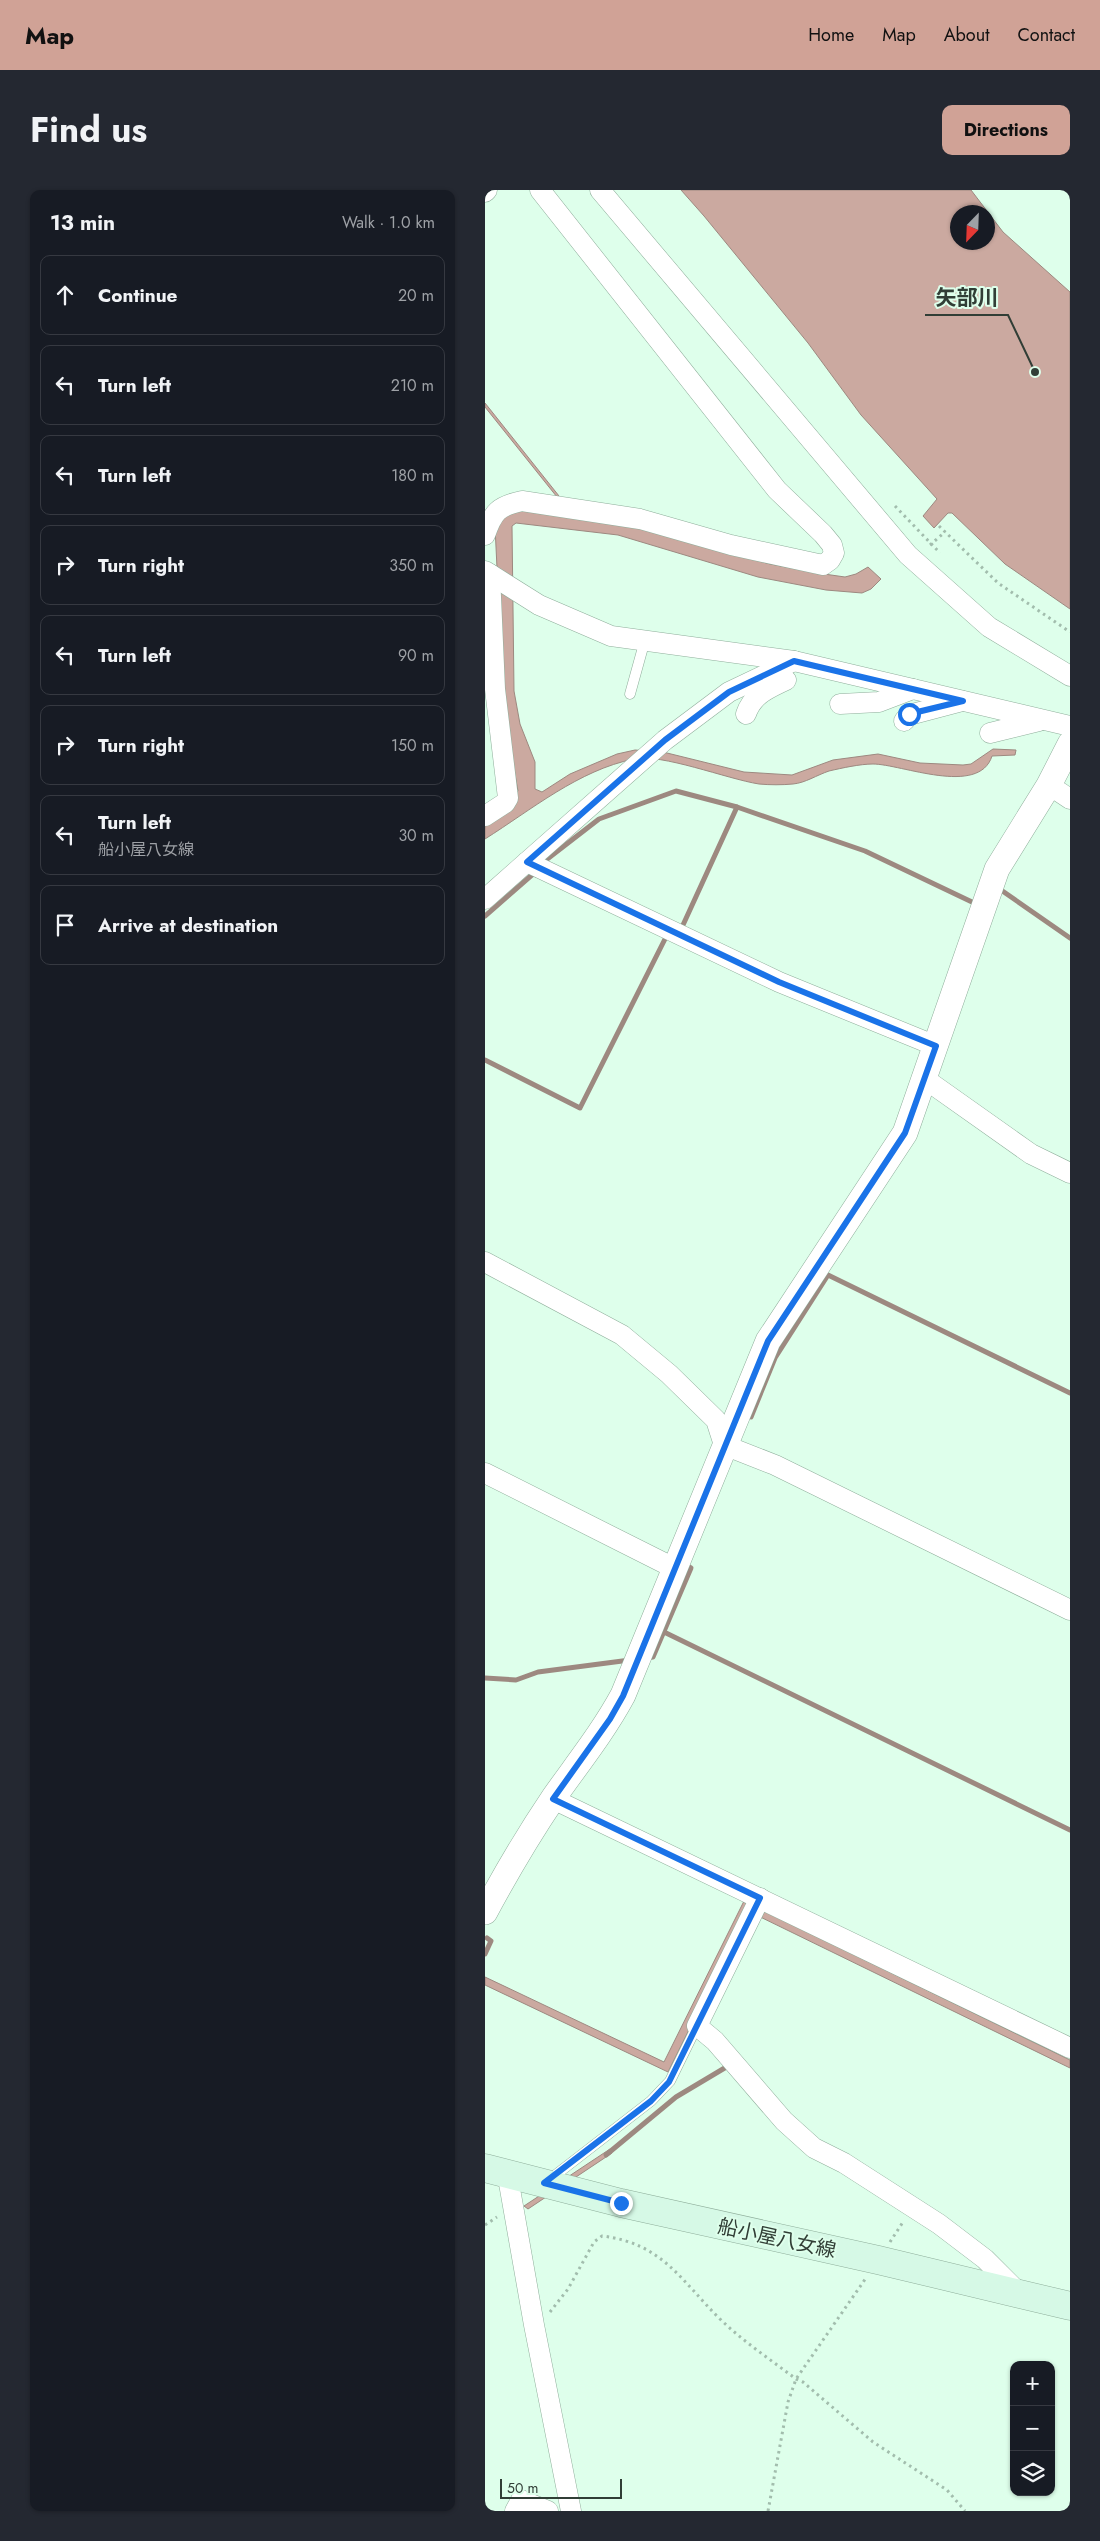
<!DOCTYPE html>
<meta charset="utf-8">
<style>
body{margin:0;font-family:Jost,"Noto Sans JP",sans-serif;background:#242831;color:#f1f3f6}
.controls{position:absolute;right:15px;bottom:15px;display:grid;overflow:hidden;border-radius:10px;box-shadow:0 1px 4px #0004}
.controls button{width:45px;height:45px;display:grid;place-items:center;padding:0;border:0;border-bottom:1px solid #363941;background:#171b24;color:#f1f3f6;font:25px sans-serif}
.compass{position:absolute;left:465px;top:15px;width:45px;height:45px;border-radius:50%;background:#171b24;box-shadow:0 1px 4px #0004;rotate:203deg}
.scale{position:absolute;left:15px;bottom:12px;width:122px;box-sizing:border-box;padding-left:5px;border:2px solid #313e36;border-top:0;font-size:14px;line-height:18px;white-space:nowrap;color:#313e36;-webkit-text-stroke:4px #deffeb;paint-order:stroke}
.stop{position:absolute;width:15px;height:15px;margin:-11px;border:4px solid #1a73e8;border-radius:50%;background:#fff}
.stop.end{background:#1a73e8;border-color:#fff;box-shadow:0 1px 5px #0008}
.list{margin:0;padding:0;list-style:none}
h2{display:flex;justify-content:space-between;align-items:center;height:65px;margin:0;padding:0 20px;font-size:21px}
h2 small{font-size:16px;font-weight:400;color:#9ea1a6}
.list li{display:grid;grid-template-columns:32px 1fr auto;gap:15px;align-items:center;box-sizing:border-box;height:80px;margin:0 10px 10px;padding:0 10px;border:1px solid #363941;border-radius:10px}
.list b{display:block;font-size:19px;white-space:nowrap}
.list p{margin:0;font-size:16px;white-space:nowrap;color:#9ea1a6}
.list em{font-size:16px;font-style:normal;color:#9ea1a6}
.icon{flex:none;width:28px;height:28px;fill:none;stroke:currentColor;stroke-width:2;stroke-linecap:round;stroke-linejoin:round}
.map{position:relative;flex:none;width:585px;height:2321px;overflow:hidden;border-radius:10px}
header{display:flex;align-items:center;gap:30px;box-sizing:border-box;height:70px;padding:0 25px;background:#d0a296;color:#111}
header strong{font-size:24px}
nav{display:flex;gap:28px;margin-inline-start:auto;font-size:18px}
.intro{display:flex;align-items:center;justify-content:space-between;box-sizing:border-box;height:120px;padding:0 30px}
h1{margin:0;font-size:35px}
.button{padding:12px 22px;border-radius:10px;background:#d0a296;color:#111;font-size:18px;font-weight:700}
main{display:flex;gap:30px;padding:0 30px}
aside{flex:1;background:#171b24;border-radius:10px;box-shadow:0 1px 4px #0004}
.map>svg:first-child{display:block}
</style>
<header>
<strong>Map</strong>
<nav><a>Home</a><a>Map</a><a>About</a><a>Contact</a></nav>
</header>
<div class="intro"><h1>Find us</h1><a class="button">Directions</a></div>
<main>
<aside>
<h2>13 min<small>Walk · 1.0 km</small></h2>
<ul class="list">
<li><svg class="icon" aria-label="ahead" viewBox="0 0 24 24"><path d="M12 20V5M6 11l6-6 6 6"/></svg><div><b>Continue</b></div><em>20 m</em></li>
<li><svg class="icon" aria-label="left" viewBox="0 0 24 24"><path d="M17 20v-9H6M10 6l-5 5 5 5"/></svg><div><b>Turn left</b></div><em>210 m</em></li>
<li><svg class="icon" aria-label="left" viewBox="0 0 24 24"><path d="M17 20v-9H6M10 6l-5 5 5 5"/></svg><div><b>Turn left</b></div><em>180 m</em></li>
<li><svg class="icon" aria-label="right" viewBox="0 0 24 24"><path d="M7 20v-9h11M14 6l5 5-5 5"/></svg><div><b>Turn right</b></div><em>350 m</em></li>
<li><svg class="icon" aria-label="left" viewBox="0 0 24 24"><path d="M17 20v-9H6M10 6l-5 5 5 5"/></svg><div><b>Turn left</b></div><em>90 m</em></li>
<li><svg class="icon" aria-label="right" viewBox="0 0 24 24"><path d="M7 20v-9h11M14 6l5 5-5 5"/></svg><div><b>Turn right</b></div><em>150 m</em></li>
<li><svg class="icon" aria-label="left" viewBox="0 0 24 24"><path d="M17 20v-9H6M10 6l-5 5 5 5"/></svg><div><b>Turn left</b><p>船小屋八女線</p></div><em>30 m</em></li>
<li><svg class="icon" aria-label="arrive" viewBox="0 0 24 24"><path d="M6 21V4h12l-3 4 3 4H6"/></svg><div><b>Arrive at destination</b></div></li>
</ul>
</aside>
<div class="map">
<svg width="585" height="2321" viewBox="0 0 585 2321">
<rect width="100%" height="100%" fill="#deffeb"/>
<!-- water -->
<g fill="#cba9a0" stroke="#9d8980" fill-rule="evenodd">
<path d="M196,0H486L518,42L585,102V419L520,374L467,323H463L449,338L438,326L452,309L376,225L323,153L219,26ZM472,22H502V52H472Z"/>
<path d="M0,213L78,311L76,312L0,217Z"/>
<path d="M28,318L124,330L285,374L339,384L360,387L371,384L383,377L396,389L386,399L377,403L341,400L273,387L133,345L31,333L27,336L29,501L35,534L50,572V599L57,602L85,584L132,564L150,560L178,562L259,582L307,585L348,570L393,564L435,573L478,575L486,574L508,559L531,560L530,565L507,566C494,607 416,574 388,574C375,574 357,578 344,581C332,585 320,593 308,594C298,595 284,595 274,594C242,589 176,563 149,569C94,580 46,620 0,649V634L33,601L19,525L10,336Z"/>
<path d="M259,1711L585,1870V1878L263,1721L183,1882L0,1795V1787L179,1872Z"/>
<path d="M125,1959L127,1963L43,2019L39,2016Z"/>
</g>
<g fill="none" stroke-linecap="round" stroke-linejoin="round">
<!-- stream -->
<g stroke="#9d8980" stroke-width="5">
<path d="M61,670L114,629L191,601L252,617L380,661L487,712"/>
<path d="M516,700L585,748"/>
<path d="M0,726L48,684L51,685"/>
<path d="M198,735L252,617"/>
<path d="M0,870L95,918L181,747"/>
<path d="M266,1227L290,1168L343,1085L585,1203"/>
<path d="M179,1442L585,1640"/>
<path d="M160,1468L168,1467L206,1378L199,1374"/>
<path d="M0,1488L31,1490L53,1482L145,1470"/>
<path d="M0,1764L6,1751L2,1748"/>
<path d="M121,1965L191,1907L243,1876"/>
</g>
<defs>
<g id="service">
<path d="M145,504L160,450"/>
<path d="M64,1990L166,1911L185,1891L212,1836"/>
</g>
<g id="minor">
<path d="M115,0L423,365L504,437L585,486"/>
<path d="M0,2L2,0"/>
<path d="M0,345C8,322 13,316 37,311L155,329L246,355L338,375L345,370L349,363L347,355L338,344L292,300L55,0"/>
<path d="M0,381L54,415L126,446L309,471L585,536"/>
<path d="M355,514L394,512L428,499"/>
<path d="M261,524C268,504 283,499 301,490"/>
<path d="M419,531L424,525L477,511"/>
<path d="M505,543L554,531"/>
<path d="M564,595L585,609"/>
<path d="M0,626L20,613L23,608L10,499L5,384"/>
<path d="M42,672L294,792L451,856"/>
<path d="M0,709L180,550L244,502L309,471"/>
<path d="M440,889L546,964L585,983"/>
<path d="M0,1072L137,1145L184,1184L231,1230L239,1255L290,1275L585,1420"/>
<path d="M0,1283L189,1378"/>
<path d="M68,1609L585,1858"/>
<path d="M275,1708L212,1836L230,1851L299,1931L329,1958L359,1973L454,2034L500,2069L535,2104"/>
<path d="M22,1982L49,2135L86,2321"/>
<path d="M30,2321L36,2310L63,2321"/>
</g>
<path id="tertiary" d="M0,1722C21,1683 44,1644 69,1607C93,1573 118,1542 138,1505L283,1151L420,943L512,679L564,595L585,554"/>
<path id="secondary" d="M0,1978L136,2013L393,2070L585,2116"/>
</defs>
<!-- service casing -->
<use href="#service" stroke="#8fae9b" stroke-width="11"/>
<!-- minor casing -->
<use href="#minor" stroke="#8fae9b" stroke-width="21"/>
<!-- tertiary casing -->
<use href="#tertiary" stroke="#8fae9b" stroke-width="26"/>
<!-- secondary casing -->
<use href="#secondary" stroke="#8fae9b" stroke-width="29"/>
<!-- path -->
<g stroke="#a2bdad" stroke-width="3" stroke-dasharray="2.5 4" stroke-linecap="butt">
<path d="M410,316L455,363"/>
<path d="M454,336L513,393L585,442"/>
<path d="M445,355L460,342"/>
<path d="M0,2035L12,2027"/>
<path d="M405,2052L418,2032"/>
<path d="M65,2122L83,2099L109,2052L117,2046C178,2053 197,2092 236,2130C259,2152 286,2170 311,2189L318,2192L388,2252L462,2300L480,2321"/>
<path d="M283,2321L303,2212L311,2189L381,2088"/>
</g>
<!-- service -->
<use href="#service" stroke="#fff" stroke-width="10"/>
<!-- minor -->
<use href="#minor" stroke="#fff" stroke-width="20"/>
<!-- tertiary -->
<use href="#tertiary" stroke="#fff" stroke-width="25"/>
<!-- secondary -->
<use href="#secondary" stroke="#d6f9e6" stroke-width="28"/>
</g>
<g fill="none" stroke-linecap="round" stroke-linejoin="round">
<!-- route -->
<path stroke="#1a73e8" stroke-width="6" d="M136,2013L59,1993L166,1911L184,1892L275,1708L68,1609L125,1529L138,1506L283,1151L420,943L451,856L294,792L42,672L180,550L244,502L309,471L478,511L424,524"/>
</g>
<g text-anchor="middle" stroke-width="4" stroke-linejoin="round" paint-order="stroke">
<!-- street labels -->
<g font-size="20" fill="#313e36" stroke="#deffeb">
<text transform="translate(292 2048) rotate(12)" y="7">船小屋八女線</text>
</g>
</g>
<!-- callouts -->
<path fill="none" stroke="#313e36" stroke-width="2" d="M550 182L523 125H440"/>
<circle fill="#313e36" stroke="#deffeb" stroke-width="2" cx="550" cy="182" r="5"/>
<g font-size="21" text-anchor="middle" font-weight="bold" fill="#313e36" stroke="#deffeb" stroke-width="4" stroke-linejoin="round" paint-order="stroke">
<text x="482" y="115">矢部川</text>
</g>
</svg>
<div class="controls">
<button>+</button>
<button>−</button>
<button><svg class="icon" aria-label="layers" viewBox="0 0 24 24"><path d="M12 4l9 5-9 5-9-5zM3 14l9 5 9-5"/></svg></button>
</div>
<svg class="compass" viewBox="-18 -18 36 36"><path d="M0-13l5 13h-10z" fill="#e53935"/><path d="M0 13l5-13h-10z" fill="#9ea1a6"/></svg>
<div class="scale">50 m</div>
<div class="stop" style="left:424px;top:524px"></div>
<div class="stop end" style="left:136px;top:2013px"></div>
</div>
</main>
